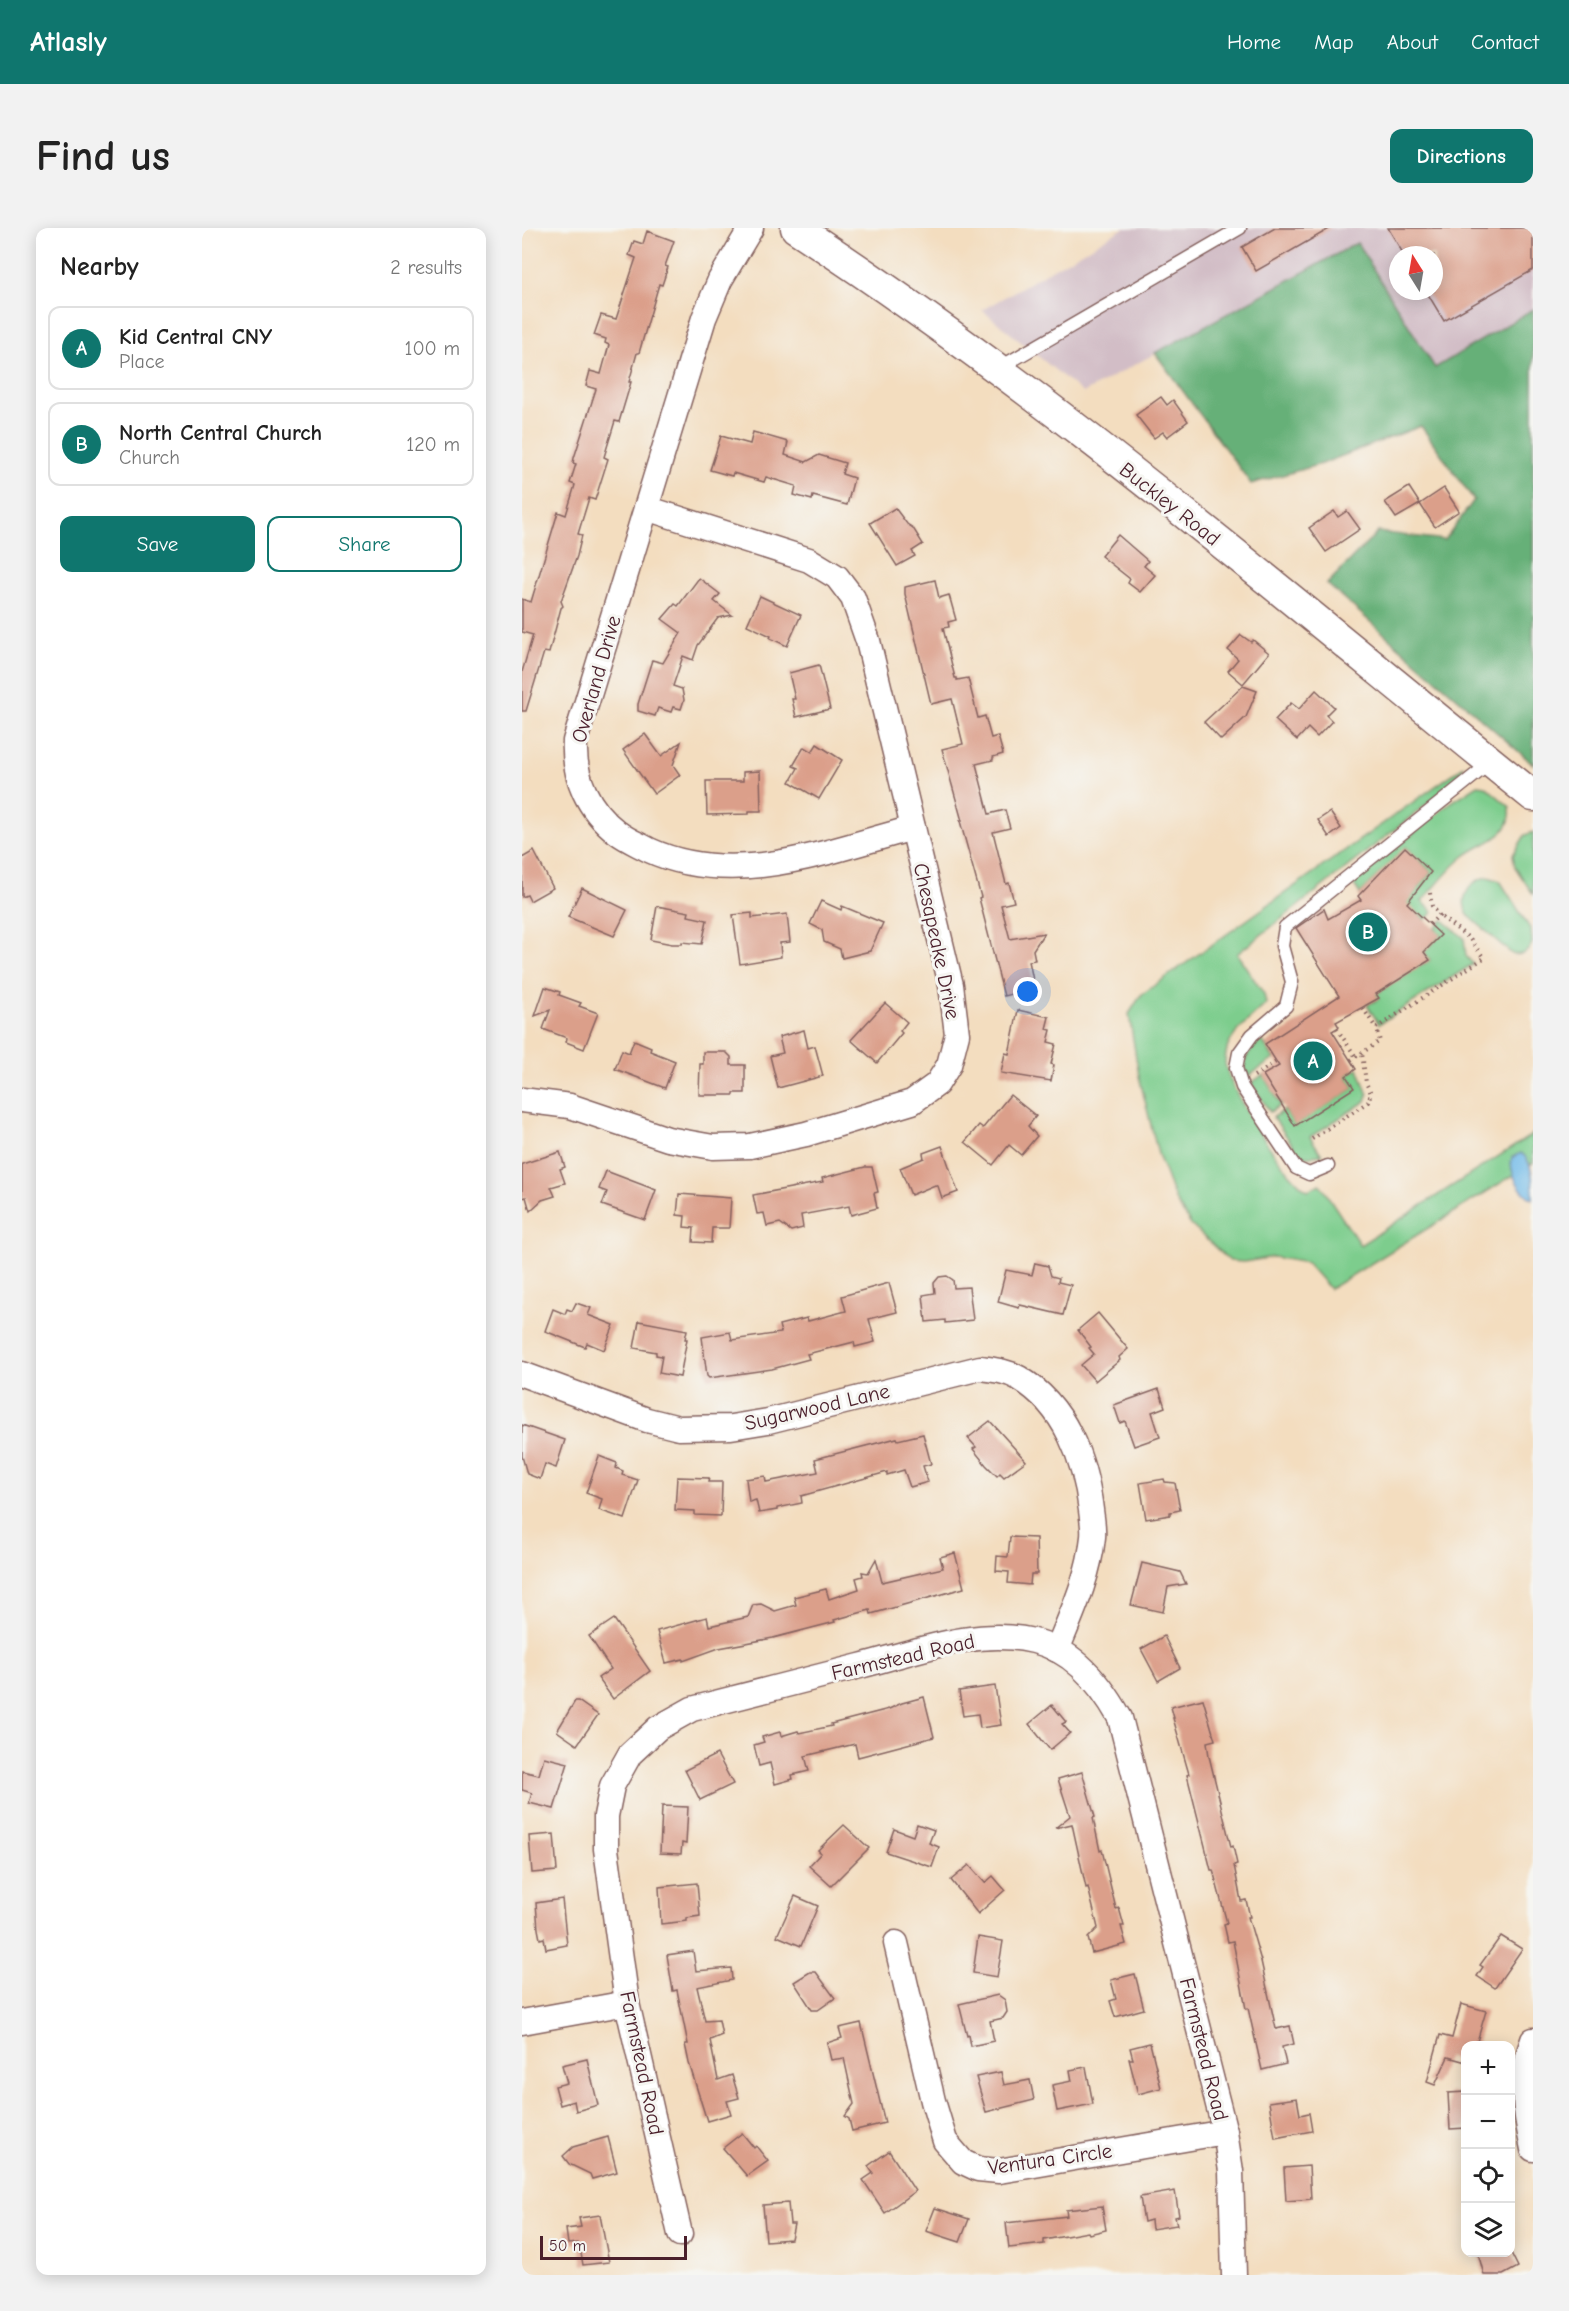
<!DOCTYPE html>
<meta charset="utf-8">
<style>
body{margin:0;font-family:"Comic Neue",sans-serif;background:#f2f2f2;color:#222}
.controls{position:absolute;right:18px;bottom:18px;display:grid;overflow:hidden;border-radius:12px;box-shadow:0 3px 15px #0003}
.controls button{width:54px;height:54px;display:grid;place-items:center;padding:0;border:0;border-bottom:2px solid #e0e0e0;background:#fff;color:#222;font:30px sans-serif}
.compass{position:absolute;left:867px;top:18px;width:54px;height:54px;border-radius:50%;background:#fff;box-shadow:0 3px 15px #0003;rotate:349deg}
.scale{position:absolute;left:18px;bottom:15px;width:147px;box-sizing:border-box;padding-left:6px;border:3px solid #4a1f2b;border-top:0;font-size:16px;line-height:21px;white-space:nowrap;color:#4a1f2b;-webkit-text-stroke:4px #f6f6f2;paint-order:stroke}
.you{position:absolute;left:506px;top:764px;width:21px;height:21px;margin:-15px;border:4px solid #fff;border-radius:50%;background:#1a73e8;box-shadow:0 0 0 9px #1a73e833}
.badge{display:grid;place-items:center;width:39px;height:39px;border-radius:50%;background:#0f766e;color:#fff;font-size:20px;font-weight:700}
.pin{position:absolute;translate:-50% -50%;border:3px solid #fff;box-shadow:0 2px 6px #0006}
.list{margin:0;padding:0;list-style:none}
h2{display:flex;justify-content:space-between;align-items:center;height:78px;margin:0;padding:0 24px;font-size:26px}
h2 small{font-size:20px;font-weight:400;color:#767676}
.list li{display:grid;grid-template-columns:39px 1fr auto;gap:18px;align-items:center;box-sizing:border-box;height:84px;margin:0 12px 12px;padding:0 12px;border:2px solid #e0e0e0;border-radius:12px}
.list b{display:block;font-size:22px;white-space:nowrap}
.list p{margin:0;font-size:20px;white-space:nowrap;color:#767676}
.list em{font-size:20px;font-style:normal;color:#767676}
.actions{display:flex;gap:12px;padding:18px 24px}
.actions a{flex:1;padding:14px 0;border:2px solid #0f766e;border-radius:12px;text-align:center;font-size:21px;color:#0f766e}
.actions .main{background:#0f766e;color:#fff}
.icon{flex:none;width:33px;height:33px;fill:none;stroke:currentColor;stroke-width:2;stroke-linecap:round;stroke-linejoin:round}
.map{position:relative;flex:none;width:1011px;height:2047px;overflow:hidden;border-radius:12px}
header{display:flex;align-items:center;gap:36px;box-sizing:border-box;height:84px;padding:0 30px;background:#0f766e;color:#fff}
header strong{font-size:28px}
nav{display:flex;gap:33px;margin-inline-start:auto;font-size:21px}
.intro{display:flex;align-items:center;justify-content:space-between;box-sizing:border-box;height:144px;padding:0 36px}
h1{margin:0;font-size:42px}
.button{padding:15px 27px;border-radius:12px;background:#0f766e;color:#fff;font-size:21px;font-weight:700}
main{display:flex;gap:36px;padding:0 36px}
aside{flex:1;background:#fff;border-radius:12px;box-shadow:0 3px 15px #0003}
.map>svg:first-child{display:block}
</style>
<header>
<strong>Atlasly</strong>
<nav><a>Home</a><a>Map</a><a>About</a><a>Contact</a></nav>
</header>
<div class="intro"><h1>Find us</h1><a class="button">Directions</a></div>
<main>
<aside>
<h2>Nearby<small>2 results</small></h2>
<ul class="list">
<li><span class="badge">A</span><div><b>Kid Central CNY</b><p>Place</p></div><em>100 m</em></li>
<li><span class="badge">B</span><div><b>North Central Church</b><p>Church</p></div><em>120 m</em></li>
</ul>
<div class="actions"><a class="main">Save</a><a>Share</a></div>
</aside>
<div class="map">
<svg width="1011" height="2047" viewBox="0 0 1011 2047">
<rect width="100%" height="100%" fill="#f6f6f2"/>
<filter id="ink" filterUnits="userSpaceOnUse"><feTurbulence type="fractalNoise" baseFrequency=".0167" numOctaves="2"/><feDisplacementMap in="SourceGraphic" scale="12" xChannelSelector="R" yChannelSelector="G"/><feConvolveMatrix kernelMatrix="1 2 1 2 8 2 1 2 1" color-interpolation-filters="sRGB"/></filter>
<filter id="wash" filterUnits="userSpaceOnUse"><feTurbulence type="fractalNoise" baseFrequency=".008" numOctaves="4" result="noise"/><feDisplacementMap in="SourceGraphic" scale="24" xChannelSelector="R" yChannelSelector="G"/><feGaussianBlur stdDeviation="1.35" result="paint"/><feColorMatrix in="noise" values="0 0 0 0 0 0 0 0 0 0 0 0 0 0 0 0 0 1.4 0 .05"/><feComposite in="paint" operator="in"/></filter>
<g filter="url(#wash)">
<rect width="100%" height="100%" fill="#f3ddbf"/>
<!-- industrial -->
<path fill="#d2bdc6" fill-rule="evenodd" d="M602,0H1011V81L913,140L835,15L561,165L460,82ZM876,27H912V63H876Z"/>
<!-- green -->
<g fill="#7dcd8d" stroke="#64765c" stroke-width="1.5">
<path d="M942,538L938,550L715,726L742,766L744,776C731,789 711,803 705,821C704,825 703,832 703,835C706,861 764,951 786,962L798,956L838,1017L1011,906V935L808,1061L785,1035L751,1029L722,1034L708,1033L669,997L654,974L636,926L617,848L607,786L619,767Z"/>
<path d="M956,557L963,558L988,579C992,610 960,614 943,628C927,640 914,659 900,673L911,684L903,692L896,685L893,687L883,677L909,644L884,619L838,666L831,655L928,575Z"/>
<path d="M1011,604V666L993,639L991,627L1003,607Z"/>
<path d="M966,649L978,653L1009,702L1010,715C1006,725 1000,728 990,726L946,687C936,670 948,652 966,649Z"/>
<path d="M921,692L942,710L944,728L951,736L857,796L845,777L857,771L854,766L908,732L902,724L919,707L913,701Z"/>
<path d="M740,812L752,831L725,849C717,834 728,820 740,812Z"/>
<path d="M836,840L846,867L844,873L788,909L800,927L779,929L751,889L763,882L773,897L832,860L824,848Z"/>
<path d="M741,847L759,877L748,884L729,855Z"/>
</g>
<!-- forest -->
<path fill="#66b078" stroke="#586852" stroke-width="1.5" d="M835,15L913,140L1011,81V536L805,356L856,304L923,312L952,272L899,198L799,236L729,256L633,125Z"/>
<!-- water -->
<path fill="#6fbae8" stroke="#5c6c8a" stroke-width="1.5" d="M999,925C1011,932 1011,955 1011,971C998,965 986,943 990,929Z"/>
<g id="blocks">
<!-- building -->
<g fill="#db9f8a">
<path d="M753,0H809L734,43L720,19Z"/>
<path d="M866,0H1011V42L922,93L904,63H912V27H882Z"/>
<path d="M125,3L152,13L143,38L146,39L140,57L137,56L117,125H115L107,154H109L97,194L93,193L82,229L86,231L73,272L67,270L56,306L60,307L55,328L39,373L41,378L39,380L27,425L22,424L4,483H0V444L11,407L0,404V371L9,374L36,284L44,287L53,257L48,255L54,236L51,235L52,230L74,161L64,158L68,143L79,146L87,117L83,115L84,111L72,107L79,87L94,91L114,30L107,27L112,13L121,16Z"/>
<path d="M639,169L645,177L651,172L666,193L645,209L641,204L632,210L614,187Z"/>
<path d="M231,204L266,214L263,227L284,234L297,227L323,235L320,246L332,250L325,277L291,268L290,272L272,267L274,258L244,249L242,254L211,245L210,248L188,242L199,208L228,216Z"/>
<path d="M887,259L898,276L874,290L863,274Z"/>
<path d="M922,260L937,283L913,299L898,276Z"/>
<path d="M373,280L385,296L391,300L401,316L390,323L393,328L375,338L348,295Z"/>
<path d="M812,283L816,289L825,283L838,301L804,324L787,300Z"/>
<path d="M596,307L626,333L622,338L633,347L618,364L606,355L608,351L579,328Z"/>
<path d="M177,350L198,366L192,373L210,387L196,390L176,417L171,432L161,428L151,458L160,461L162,472L159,481L151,479L149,484L136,480L133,488L116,483V476L130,432L141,435L159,405L140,391L153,376L156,378Z"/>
<path d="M413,352L417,370L427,367L434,392L426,394L427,399L421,400L433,450H435V452L446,450L456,490L463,488L469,510L476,508L481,526L471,529V532L454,536L467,586L483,582L488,600L471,604L484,656L487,655L492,674L479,677L488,711L522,705L511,722L513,732L507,733L511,752L499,757L501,763L482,768L457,670L459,669L438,593H440L420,521L441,516L430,471L409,476L383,366V359Z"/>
<path d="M238,368L279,387L265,418L248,410L249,408L225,397Z"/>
<path d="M719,407L729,414L731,412L747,425L721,456L706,443L716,431L706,422Z"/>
<path d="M297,437L308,481L274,489L270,471H273L267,445Z"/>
<path d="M721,458L735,463L724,489L699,512L682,494Z"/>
<path d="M794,462L812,479L804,487L810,493L795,509L786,500L775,512L753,492L769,475L777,481Z"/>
<path d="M123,506L139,528L159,514L151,537L158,547L132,566L101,522Z"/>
<path d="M295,516L320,532L297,571L268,554L276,540L271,538L282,519L290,524Z"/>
<path d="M238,543L239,583H227V586L185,587L184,553H221V544Z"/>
<path d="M808,584L819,600L807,609L796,592Z"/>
<path d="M883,619L909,644L885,675L919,707L902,724L908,732L854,766L857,770L814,794L817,799L810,803L834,841L824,848L832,860L773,898L741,847L757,838L743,816L817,768L774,700L802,681L806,691L839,672L836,668Z"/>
<path d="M12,623L31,660L8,673L5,667L0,669V630Z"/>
<path d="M60,660L105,682L92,708L46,689Z"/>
<path d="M299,673L319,682L320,678L361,695L348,723L320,730L318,721L302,714L300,702L288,696Z"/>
<path d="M135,678L167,684L166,688L185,692L180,716L160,714V716H150L129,712Z"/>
<path d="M230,685V690L265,686L268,714L258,715L259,729L218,736L211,687Z"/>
<path d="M23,759L38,764L37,767L59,775L57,778L76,785L62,821L44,814L45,810L21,801L28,782L13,788Z"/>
<path d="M363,775L385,794L378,803L380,805L355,835L329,812Z"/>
<path d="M496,782L527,789L524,801L529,802L526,814L534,816L529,836L532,837L529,853L479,845L483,825L487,826Z"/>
<path d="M282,802L286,820L293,818L301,848L256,860L248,828L261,825L257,809Z"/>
<path d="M112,812L129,819L128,823L153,833L143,860L93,841L100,822L107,825Z"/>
<path d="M181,824H204L209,829V837H223V865H212V867H177L178,836H181Z"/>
<path d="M488,867L514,888L506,898L515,908L499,927L487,917L471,937L443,914L457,897L461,900Z"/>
<path d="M420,918L436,964L420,970L416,958L413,957L389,967L378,940L402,930L401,925Z"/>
<path d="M38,924L43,939L38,941L43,955L29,959L33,968L20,972L8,983L4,969L0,970V936Z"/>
<path d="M343,939H350L356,964L352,965L355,980L329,987L327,978L279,987L281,1000L269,1003L258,995L245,998L242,985L235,986L231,967L301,954L300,950Z"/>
<path d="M84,943L134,962L123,992L80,977L85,964L77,961Z"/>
<path d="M157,966L209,970L207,1000H190L189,1015L171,1014L172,1000L162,999L163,988L155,987Z"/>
<path d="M513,1035L526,1038L529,1048L537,1050L536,1054L549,1057L541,1087L498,1077L497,1080L476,1074L484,1042L510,1047Z"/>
<path d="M425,1048L431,1052L432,1060L447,1059L451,1092L423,1095V1092L404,1094L401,1067L413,1065L412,1055L417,1049Z"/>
<path d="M367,1055L375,1084L347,1091L353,1114L333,1119L332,1114L285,1126L287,1131L250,1141L187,1150L185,1148L180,1109L208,1104L210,1112L259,1105L257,1097L285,1090L286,1093L324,1083L320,1068Z"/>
<path d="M54,1075L69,1080L66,1087L92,1097L82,1122L65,1115L63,1119L23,1103L31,1081L43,1086L45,1081L50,1083Z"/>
<path d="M576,1085L606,1121L597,1129L598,1132L573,1153L559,1137L572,1126L567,1120L569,1119L556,1102Z"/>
<path d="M117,1093L165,1102L163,1111H165L158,1149L137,1145L140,1128L134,1127V1124L112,1120Z"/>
<path d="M637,1161L643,1179L630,1184L638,1209L612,1218L603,1193L598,1195L592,1177Z"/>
<path d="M468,1193L504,1233L482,1249L478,1245L475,1248L464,1237L451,1221L454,1219L446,1210Z"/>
<path d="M0,1197L43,1212L34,1240L23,1236L18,1251L5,1246L0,1228Z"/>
<path d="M401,1206L409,1236L401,1238L406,1254L388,1259L382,1242L365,1247V1244L279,1268L280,1275L255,1280V1282L237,1285L234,1272L227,1274L224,1251L243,1248L244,1254L296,1244L293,1231L375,1210L376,1212Z"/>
<path d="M77,1228L95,1235L94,1240L101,1243L100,1247L116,1252L103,1291L77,1282L80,1271L64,1265Z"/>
<path d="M155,1249L187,1250L186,1254H200L199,1288L173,1287V1283L153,1282Z"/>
<path d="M642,1251L643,1254L653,1255L658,1282L648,1284V1287L624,1291L618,1255Z"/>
<path d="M488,1309L514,1310L515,1346H509L508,1357L486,1355L487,1344L474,1343L475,1328L486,1329Z"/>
<path d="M433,1325L442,1360L349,1386L348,1382L312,1392L313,1394L251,1410L197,1420L161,1433V1431L144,1435L135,1403L185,1389L187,1398L226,1389L231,1377L239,1376L253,1383L274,1377L272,1369L304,1361L307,1371L337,1361L334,1350L341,1348L340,1344L346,1345L354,1331L360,1354L421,1340L418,1329Z"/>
<path d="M620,1335L658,1344L664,1356L646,1359L641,1384L609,1377Z"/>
<path d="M92,1391L128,1443L91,1471L76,1450L89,1441L67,1408Z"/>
<path d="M642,1408L658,1440L636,1453L619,1421Z"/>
<path d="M473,1458L479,1497L458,1500L456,1486L441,1488L437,1463Z"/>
<path d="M402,1469L412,1509L336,1529L333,1516L283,1528L287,1543L270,1547L271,1551L253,1556L248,1535L237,1538L232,1517L242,1514L240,1509L258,1504L259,1508L276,1503L277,1505L310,1498L309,1496L367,1481L380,1475Z"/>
<path d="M681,1471L693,1512L685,1514L687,1528L709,1619L711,1618L715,1636L712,1637L719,1673L724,1672L728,1689H726L739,1733L754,1801L768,1798L772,1816L760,1819L764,1836L740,1842L726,1780L724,1781L711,1713L706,1714L702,1696L705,1695L691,1642H689L665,1547L667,1546L651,1490H652L649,1479Z"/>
<path d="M53,1473H56L76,1487L55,1517L35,1503Z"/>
<path d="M530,1477L544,1494L540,1496L548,1505L528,1522L507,1496Z"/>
<path d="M195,1526L211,1556L178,1572L163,1542Z"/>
<path d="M22,1529L46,1535L32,1581L7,1575L10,1565L0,1562V1543L17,1547Z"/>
<path d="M560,1544L573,1589L571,1590L578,1623L580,1622L594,1681L597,1680L602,1698H599L604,1716L570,1725L566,1710L576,1700L566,1659L564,1660L550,1596L533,1600L548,1588L536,1551Z"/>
<path d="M140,1578L166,1579L164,1616L160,1615L159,1626L138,1625Z"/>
<path d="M395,1596L412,1602L407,1615L417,1619L410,1639L364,1624L372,1601L391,1608Z"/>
<path d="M322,1597L347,1620L309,1658L287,1638L299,1625L296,1622Z"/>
<path d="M32,1606L35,1643L10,1645L7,1608Z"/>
<path d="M447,1637L463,1655L471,1648L483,1662L456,1686L429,1652Z"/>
<path d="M175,1655L178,1688L165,1690V1693L139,1696L137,1659Z"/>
<path d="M273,1668L296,1678L279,1718L255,1708Z"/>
<path d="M40,1671L45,1717L24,1721L22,1710L18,1711L16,1701L14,1675Z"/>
<path d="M979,1708L1000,1721L973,1760L955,1748L961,1739L958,1737Z"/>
<path d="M456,1709L481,1713L475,1749L451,1745Z"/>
<path d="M171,1723L174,1743L209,1740L210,1752L175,1759L183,1793L197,1792L200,1807L188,1812L196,1852L210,1847L217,1870L205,1873L209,1886L185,1893L167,1835L163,1816H166L155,1762L151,1763L145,1727Z"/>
<path d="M288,1744H294L313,1770L296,1782H290L272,1754Z"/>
<path d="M613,1746L622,1781L593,1789L588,1773L594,1771L589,1752Z"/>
<path d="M476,1767L483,1772L485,1784L481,1790L468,1793L472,1813L449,1818L447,1807L445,1808L437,1776Z"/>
<path d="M939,1776L964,1783L954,1817L944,1815V1834L926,1829L913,1857L905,1854L918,1807L930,1810Z"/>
<path d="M339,1795L363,1895L330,1903L327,1891L323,1888L332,1876L322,1830L309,1832L305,1815L320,1810L317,1800Z"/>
<path d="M628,1815L639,1860L616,1866L607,1831H611L608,1820Z"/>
<path d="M65,1831L76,1877L54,1883L52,1873L38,1877L33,1858L45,1855L40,1837Z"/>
<path d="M564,1839L571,1876L535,1883L530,1857L550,1853L548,1842Z"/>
<path d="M479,1844L482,1857L508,1852L512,1872L464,1884L454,1849Z"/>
<path d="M944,1864V1900L928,1901L926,1865Z"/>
<path d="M775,1870L778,1887L787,1885L790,1903L753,1910L747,1874Z"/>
<path d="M220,1905L232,1920L234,1918L246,1933L225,1948L201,1920Z"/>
<path d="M86,1909L95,1944L70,1951L68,1946L47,1936L41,1928L51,1919Z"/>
<path d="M367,1923L393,1963L363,1985L341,1952L351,1945L346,1938Z"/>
<path d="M787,1938L789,1971L764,1973L762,1940Z"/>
<path d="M653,1963L657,1988L653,1989L655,1997L630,2001L629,1992L622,1994L618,1969Z"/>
<path d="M266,1975L268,1996H272L269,2011L244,2013L241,1977Z"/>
<path d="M580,1978L584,2002L567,2006L566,2004L522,2012V2016L487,2020L484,1995L545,1988L544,1982Z"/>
<path d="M413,1980L447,1991L438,2014L404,2003Z"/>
<path d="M78,1987L87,2034L61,2037L58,2019L56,2020V2015L46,2016L44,2001L59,1999L57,1990Z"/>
<path d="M956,2025H989L996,2039L981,2047H962Z"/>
</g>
</g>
</g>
<g filter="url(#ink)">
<use href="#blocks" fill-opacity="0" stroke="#85625f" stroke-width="1.5"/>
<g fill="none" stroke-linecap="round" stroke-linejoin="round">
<defs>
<g id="service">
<path d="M477,140L718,0"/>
<path d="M806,938L787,946L774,940L720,859L714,840L717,825L730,807L764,778L770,754L760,718L763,699L968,535"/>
</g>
<g id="minor">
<path d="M229,0L198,52L182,90L53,513C51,549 66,582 95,604C105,612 116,616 127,622C212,661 307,623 391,600"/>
<path d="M0,872L48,878L146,911L191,919L228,918L284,906L390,874L415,856L427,837L435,806L429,757L346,413L331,370L315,349L287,332L124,280"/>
<path d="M0,1146L125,1192L157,1200L209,1199L246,1193L458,1140C472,1142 485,1143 497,1150C543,1177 563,1232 569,1282C570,1291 572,1300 571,1309C567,1349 550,1385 535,1422"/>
<path d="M374,1715L411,1873L423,1913L441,1934L456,1941L477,1943L703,1904"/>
<path d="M0,1794L105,1775"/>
<path d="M1011,1812C997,1848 1003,1885 1011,1921"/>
<path d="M158,2006L105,1775L84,1621V1588L90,1558L108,1526L136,1500L170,1481C226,1467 282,1452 338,1438C393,1424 455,1399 512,1413C552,1422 579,1456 598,1490L703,1904L709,1943L712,2047"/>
</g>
<path id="tertiary" d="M274,0C533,169 770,374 1011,568"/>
</defs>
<!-- service casing -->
<use href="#service" stroke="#85625f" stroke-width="15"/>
<!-- minor casing -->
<use href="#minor" stroke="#85625f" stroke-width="27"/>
<!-- tertiary casing -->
<use href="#tertiary" stroke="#85625f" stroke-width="33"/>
<!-- path -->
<g stroke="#85625f" stroke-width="4" stroke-dasharray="1.5 4.5" stroke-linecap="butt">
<path d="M908,665L910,678L917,687L908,696"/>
<path d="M841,780L854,800L962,730L947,710L917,687"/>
<path d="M815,801L834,829"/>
<path d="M829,832L858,813L854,800"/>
<path d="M732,848L754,834"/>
<path d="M790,911L846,874L849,865L844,855L840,825"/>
</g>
<!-- service -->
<use href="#service" stroke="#fff" stroke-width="12"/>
<!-- minor -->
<use href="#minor" stroke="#fff" stroke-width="24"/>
<!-- tertiary -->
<use href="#tertiary" stroke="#fff" stroke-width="30"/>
</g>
</g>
<g text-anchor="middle" stroke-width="6" stroke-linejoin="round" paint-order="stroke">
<!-- street labels -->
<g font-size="21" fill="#4a1f2b" stroke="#f6f6f2">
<text transform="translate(648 276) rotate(38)" y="7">Buckley Road</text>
<text transform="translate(74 451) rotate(-74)" y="7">Overland Drive</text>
<text transform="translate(415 713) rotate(78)" y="7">Chesapeake Drive</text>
<text transform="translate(295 1179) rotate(-13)" y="7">Sugarwood Lane</text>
<text transform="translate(381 1429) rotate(-13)" y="7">Farmstead Road</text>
<text transform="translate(682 1821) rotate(76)" y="7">Farmstead Road</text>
<text transform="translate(120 1835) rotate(78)" y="7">Farmstead Road</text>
<text transform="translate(528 1931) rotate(-8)" y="7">Ventura Circle</text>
</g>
</g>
</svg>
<div class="controls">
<button>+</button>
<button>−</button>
<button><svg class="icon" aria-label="locate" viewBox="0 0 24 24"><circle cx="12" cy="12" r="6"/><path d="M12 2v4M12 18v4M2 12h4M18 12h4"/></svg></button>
<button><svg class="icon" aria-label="layers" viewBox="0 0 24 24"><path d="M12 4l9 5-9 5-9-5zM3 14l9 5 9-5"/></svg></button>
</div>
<svg class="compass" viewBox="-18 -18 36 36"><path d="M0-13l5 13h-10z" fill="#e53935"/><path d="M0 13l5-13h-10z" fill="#767676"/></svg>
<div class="scale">50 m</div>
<div class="you"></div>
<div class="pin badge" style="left:791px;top:833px">A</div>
<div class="pin badge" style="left:846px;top:704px">B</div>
</div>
</main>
